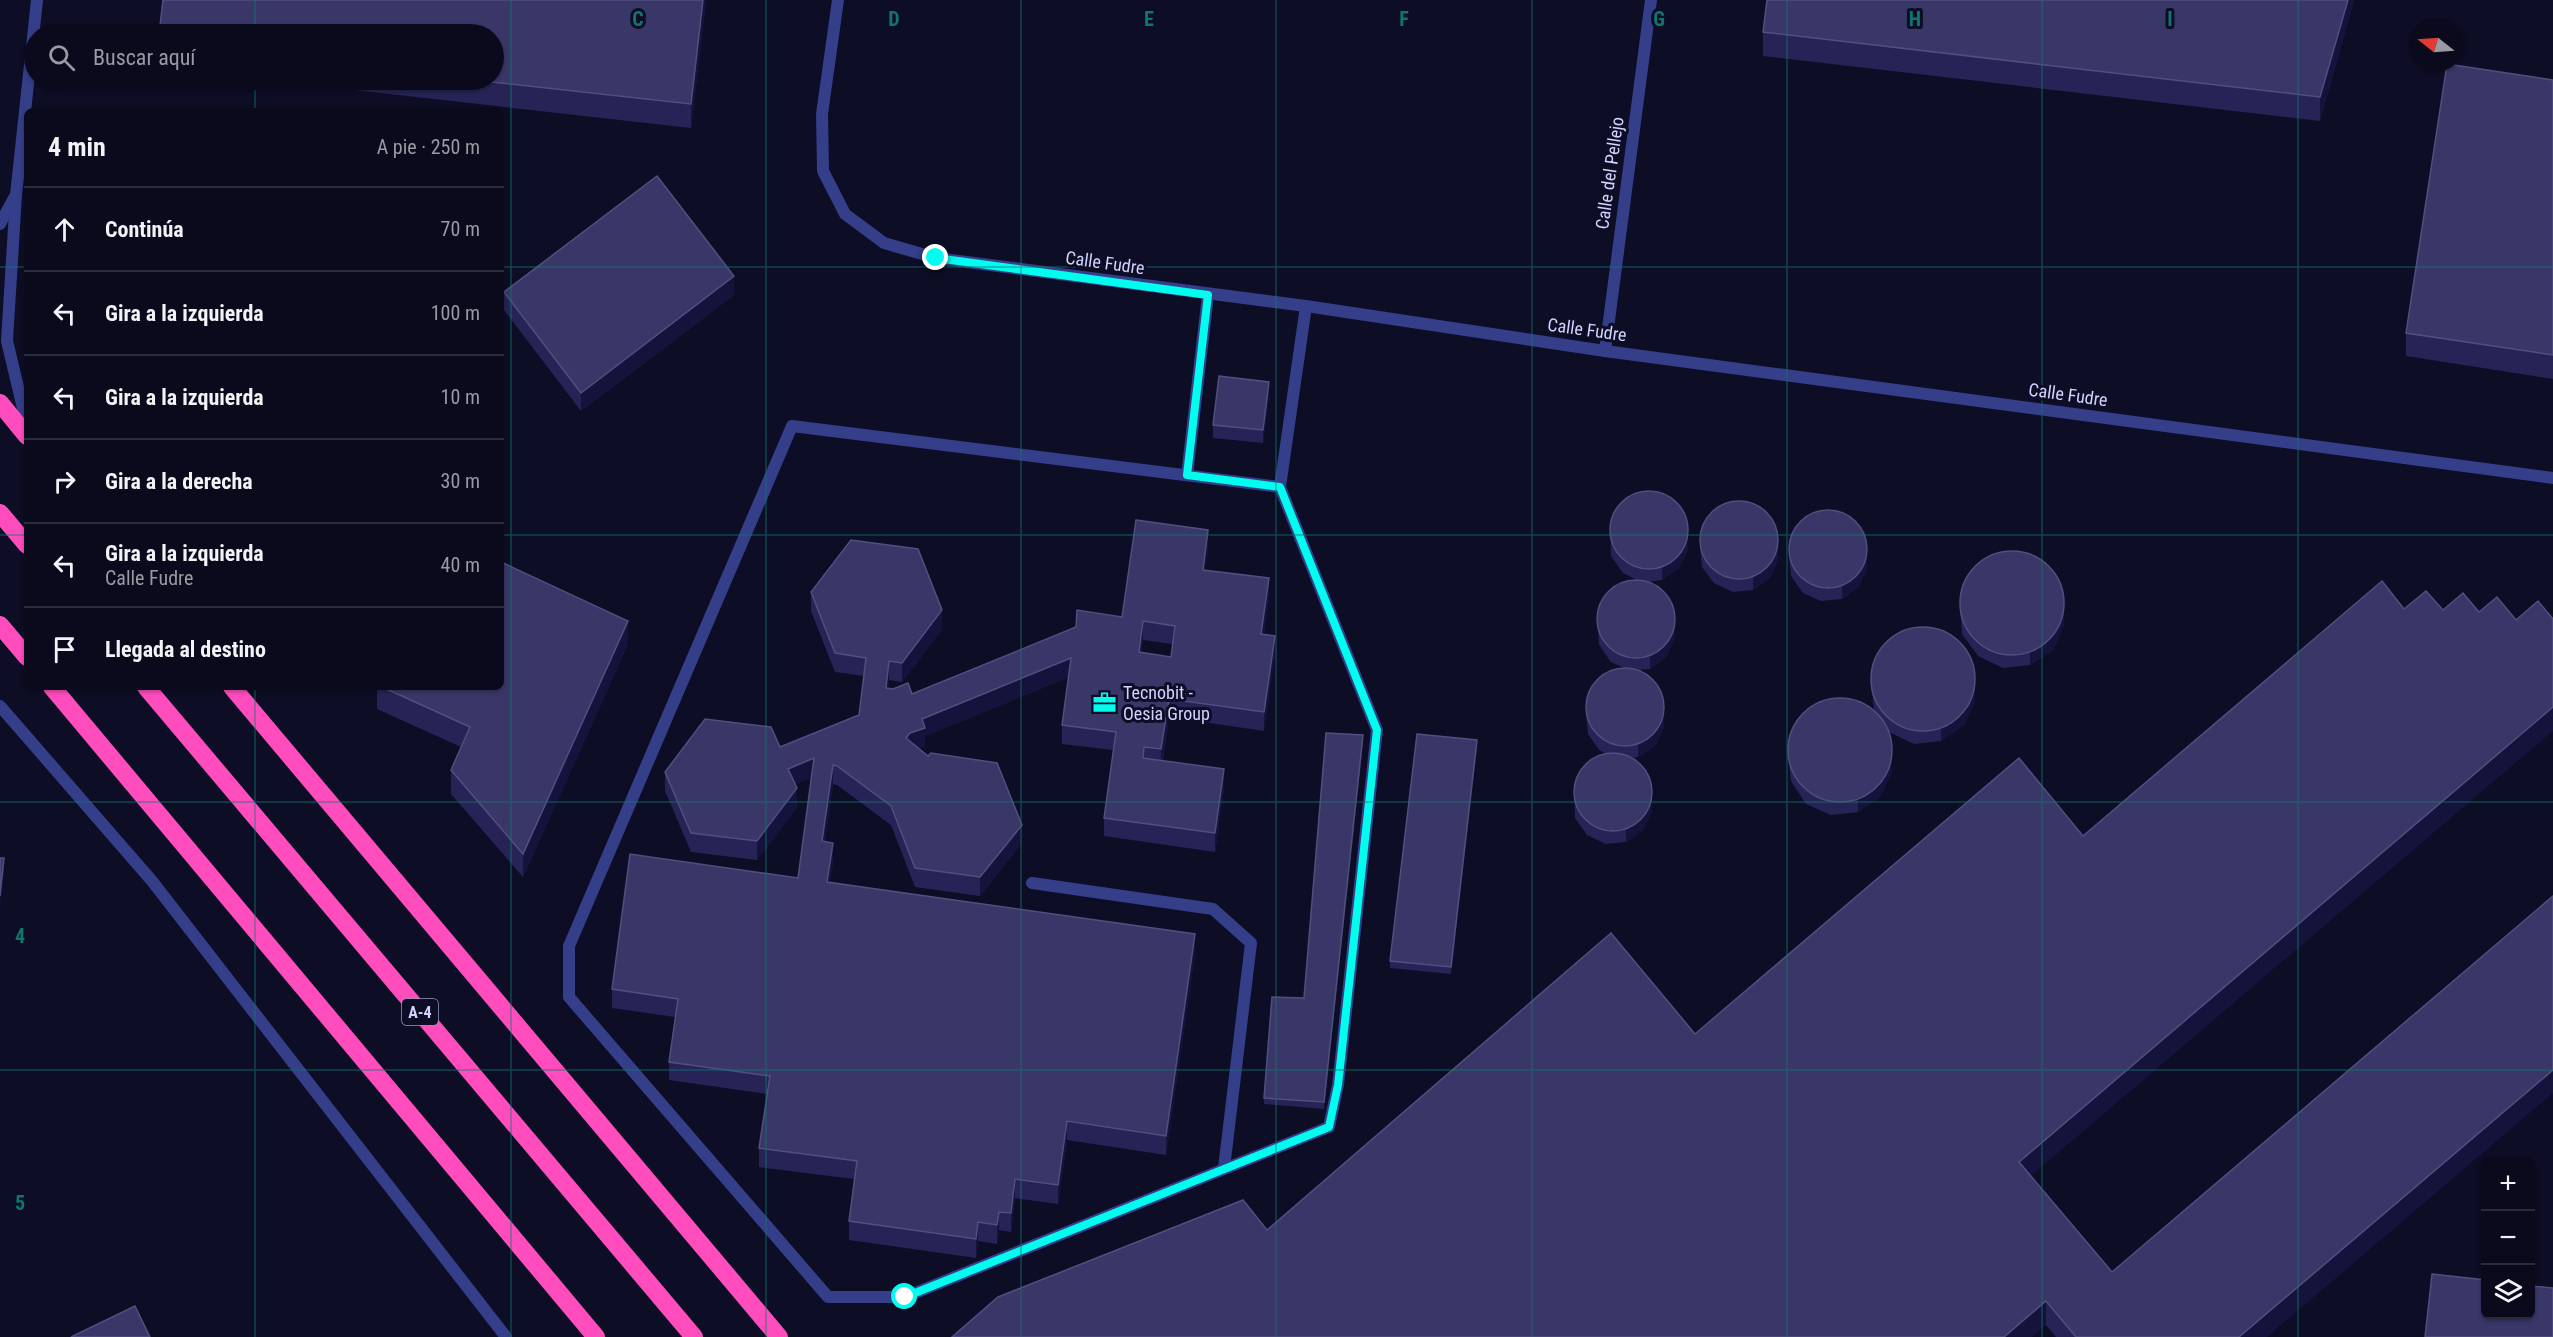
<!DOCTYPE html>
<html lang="es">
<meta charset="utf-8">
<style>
body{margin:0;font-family:"Roboto Condensed",sans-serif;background:#181829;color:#f1f3f6}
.controls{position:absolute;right:18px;bottom:18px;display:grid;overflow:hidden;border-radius:9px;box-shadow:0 2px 4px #0004}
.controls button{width:54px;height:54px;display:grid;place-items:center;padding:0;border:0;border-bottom:2px solid #2a2b3b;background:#0a0a1c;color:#f1f3f6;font:30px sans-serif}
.compass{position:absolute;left:2409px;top:18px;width:54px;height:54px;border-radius:50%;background:#0a0a1c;box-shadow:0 2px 4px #0004;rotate:287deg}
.stop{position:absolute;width:18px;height:18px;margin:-14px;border:4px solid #00fdee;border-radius:50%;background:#fff}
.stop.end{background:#00fdee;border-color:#fff;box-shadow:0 2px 6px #0008}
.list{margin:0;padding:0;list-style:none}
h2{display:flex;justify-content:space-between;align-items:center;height:78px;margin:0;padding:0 24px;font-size:26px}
h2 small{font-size:20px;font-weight:400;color:#999aa3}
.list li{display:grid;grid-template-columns:39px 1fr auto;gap:18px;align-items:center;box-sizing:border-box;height:84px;padding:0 24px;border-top:2px solid #2a2b3b}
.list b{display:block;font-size:22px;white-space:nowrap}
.list p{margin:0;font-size:20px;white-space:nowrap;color:#999aa3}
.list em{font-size:20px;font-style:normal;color:#999aa3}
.icon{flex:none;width:33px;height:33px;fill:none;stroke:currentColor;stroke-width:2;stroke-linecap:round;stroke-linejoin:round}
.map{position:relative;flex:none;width:2553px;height:1337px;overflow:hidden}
.search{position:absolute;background:#0a0a1c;box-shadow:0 2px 4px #0004;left:24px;top:24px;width:480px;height:66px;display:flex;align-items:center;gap:15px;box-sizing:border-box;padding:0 21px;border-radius:33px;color:#999aa3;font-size:22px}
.panel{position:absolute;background:#0a0a1c;box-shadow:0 2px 4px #0004;left:24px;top:108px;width:480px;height:582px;border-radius:9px}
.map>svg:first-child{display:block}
</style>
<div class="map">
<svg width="2553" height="1337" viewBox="0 0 2553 1337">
<rect width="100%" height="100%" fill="#0d0d26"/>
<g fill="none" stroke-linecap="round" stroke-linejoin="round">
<!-- lane -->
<g stroke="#343e89" stroke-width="12">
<path d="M1187,475L1208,295"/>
<path d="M1280,487L792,426L569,946V997L828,1297H905L1329,1127L1338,1085L1377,730L1280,487L1306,306"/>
<path d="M1032,883L1213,909L1251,943L1224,1168"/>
</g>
<!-- street -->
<g stroke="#343e89" stroke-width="12">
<path d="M838,0L822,114L823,171L845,214L884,243L936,258L1306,306L1605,351L2553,478"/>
<path d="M0,224L14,198"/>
<path d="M1605,351L1651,0"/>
<path d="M27,425L7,341L16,195L37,0"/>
<path d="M0,706L152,881L506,1337"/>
</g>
<!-- highway -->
<g stroke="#ff4dbe" stroke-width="18">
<path d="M0,403L27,436"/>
<path d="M0,513L27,545"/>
<path d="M0,625L27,657"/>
<path d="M52,687L596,1337"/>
<path d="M146,687L694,1337"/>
<path d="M232,687L779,1337"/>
</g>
</g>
<!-- wall -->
<g fill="#262456" fill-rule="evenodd">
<path d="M163,0H706L691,128L265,80H494Z"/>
<path d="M1767,0H2354L2320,121L1763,56V32Z"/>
<path d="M2553,80V379L2406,356V333Z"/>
<path d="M504,292L734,295L581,411L504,310Z"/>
<path d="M1269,395L1263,443L1213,438V425Z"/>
<path d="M1610,523L1688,550L1679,568L1662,580L1648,582L1675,638L1666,657L1650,669L1637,670L1664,727L1656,745L1638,757L1630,758L1652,811L1643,830L1626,842L1606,844L1587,835L1575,818L1574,785L1607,754L1599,750L1588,734L1586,713V700L1624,668L1611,662L1599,645L1597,612L1637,580L1623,573L1611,556Z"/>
<path d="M1700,533L1778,560L1770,578L1753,590L1733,592L1714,583L1702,567L1700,546Z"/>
<path d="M1789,542L1867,569L1858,587L1842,599L1821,601L1803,593L1791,576L1789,555Z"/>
<path d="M1208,549L1205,570L1269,597L1264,634L1275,655L1264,731L1169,717L1163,760L1224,788L1215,852L1104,836V818L1113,750L1062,744V725L1069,677L925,736V746L919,748L1022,843L980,896L915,887L891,825L837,785L833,784L825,841L833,861L830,882L1195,953L1166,1155L1067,1140L1058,1204L1015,1198L1011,1232L999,1230L997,1244L978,1241L976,1258L849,1240V1221L854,1179L759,1167V1148L767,1094L669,1080V1062L675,1017L612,1008V989L798,878L811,778L795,784L797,807L757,860L691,852L665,791V772L780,747L859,715L864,676L835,672L811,611V592L942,629L902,682L889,680L888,688L912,694L1122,617ZM1143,640L1172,644L1171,657L1141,653Z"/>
<path d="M1960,594L2064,625L2053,650L2030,665L2003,668L1978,656L1962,634L1960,607Z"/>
<path d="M628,644L523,877L451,794V770L461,747L377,709V687H501Z"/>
<path d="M1871,670L1975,700L1964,725L1941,741L1914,744L1889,732L1892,772L1880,797L1858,812L1831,815L1806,804L1791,781L1788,754V741L1874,709L1871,682Z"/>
<path d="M1363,742L1324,1109L1264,1104V1098L1304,998Z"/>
<path d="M1477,747L1451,974L1390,968V961Z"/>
<path d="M1695,1034L2030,1176L2112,1272L2267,1337H2056L2046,1325L1267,1230Z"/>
</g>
<!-- shaded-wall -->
<g fill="#14133b">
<path d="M703,0H706L691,128V104Z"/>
<path d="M2348,0H2354L2320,121V97Z"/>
<path d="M734,276V295L581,411V393Z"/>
<path d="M1269,382V395L1263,443V430Z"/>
<path d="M502,448V472H501V449Z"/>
<path d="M1208,530V549L1203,588V570Z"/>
<path d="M1688,537V550L1679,568L1662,580V567Z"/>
<path d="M1778,547V560L1770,578L1753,590V577Z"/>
<path d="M1867,556V569L1858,587L1842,599V586Z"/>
<path d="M1269,578V597L1261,653V634Z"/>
<path d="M942,610V629L902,682V663Z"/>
<path d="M2064,612V625L2053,650L2030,665V652Z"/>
<path d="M628,621V644L523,877V854Z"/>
<path d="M1143,621V640L1139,671V652Z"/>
<path d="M1675,625V638L1666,657L1650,669V656Z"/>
<path d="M1275,636V655L1264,731V712Z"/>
<path d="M1071,658V676L925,736V746L910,752L906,738L922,719Z"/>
<path d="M889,661V680L886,706V688Z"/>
<path d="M1975,687V700L1964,725L1941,741V728Z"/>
<path d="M1169,699V717L1161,768V749Z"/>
<path d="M2553,707V731L2019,1186V1162Z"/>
<path d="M1664,714V727L1656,745L1638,757V744Z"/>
<path d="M1363,735V742L1324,1109V1102Z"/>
<path d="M1477,740V747L1451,974V967Z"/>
<path d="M814,758V777L788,787V769Z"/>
<path d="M1892,759V772L1880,797L1858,812V799Z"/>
<path d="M833,765V784L822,860V841Z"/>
<path d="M1224,769V788L1215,852V833Z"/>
<path d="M797,788V807L757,860V841Z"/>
<path d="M1652,798V811L1643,830L1626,842V829Z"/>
<path d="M1022,825V843L980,896V877Z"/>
<path d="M833,843V861L827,901V882Z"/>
<path d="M4,858V871L0,909V896Z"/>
<path d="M1195,934V953L1166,1155V1136Z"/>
<path d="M2553,1070V1093L2267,1337H2239Z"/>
<path d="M1067,1121V1140L1058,1204V1185Z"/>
<path d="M1015,1179V1198L1011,1232V1213Z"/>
<path d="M999,1212V1230L997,1244V1225Z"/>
<path d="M978,1222V1241L976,1258V1239Z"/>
<path d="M2046,1301V1325L2032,1337H2004Z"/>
</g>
<!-- building -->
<g fill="#383768" stroke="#504f80" stroke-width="1.5" fill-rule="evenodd">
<path d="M163,0H703L691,104L473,80H494V34H159Z"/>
<path d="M1767,0H2348L2320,97L1763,32Z"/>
<path d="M2447,64L2553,80V355L2406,333Z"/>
<path d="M657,176L734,276L581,393L504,292Z"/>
<path d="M1219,376L1269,382L1263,430L1213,425Z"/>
<circle cx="1649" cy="530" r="39"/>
<circle cx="1739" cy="540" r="39"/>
<circle cx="1828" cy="549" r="39"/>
<path d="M1136,520L1208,530L1203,570L1269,578L1261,634L1275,636L1264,712L1169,699L1161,749L1144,747L1143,758L1224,769L1215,833L1104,818L1116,732L1062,725L1071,658L922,719L925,728L910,733L906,738L928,756L931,753L997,763L1022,825L980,877L915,868L891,806L837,766L833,765L822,841L833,843L827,882L1195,934L1166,1136L1067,1121L1058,1185L1015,1179L1011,1213L999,1212L997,1225L978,1222L976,1239L849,1221L857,1161L759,1148L770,1076L669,1062L678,999L612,989L630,854L798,878L814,758L788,769L797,788L757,841L691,833L665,772L705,719L771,727L780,747L859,715L866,658L835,653L811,592L851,540L918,549L942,610L902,663L889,661L886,688L893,689L908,683L912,694L1076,627L1077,610L1122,617ZM1143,621L1175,626L1171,657L1139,652Z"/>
<circle cx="2012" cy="603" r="52"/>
<path d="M501,562L628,621L523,854L451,770L470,727L382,687H501Z"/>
<circle cx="1636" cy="619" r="39"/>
<path d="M2382,581L2404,609L2426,591L2443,610L2463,593L2479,612L2497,597L2516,620L2538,601L2553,619V707L2019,1162L2112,1272L2553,896V1070L2239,1337H2076L2046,1301L2004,1337H952L998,1297L1243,1200L1267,1230L1611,933L1695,1034L2019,758L2083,836Z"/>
<circle cx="1923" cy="679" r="52"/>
<circle cx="1625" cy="707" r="39"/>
<circle cx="1840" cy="750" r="52"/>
<path d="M1326,733L1363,735L1324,1102L1264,1098L1272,997L1304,998Z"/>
<path d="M1417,734L1477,740L1451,967L1390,961Z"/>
<circle cx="1613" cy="792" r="39"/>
<path d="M0,858H4L0,896Z"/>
<path d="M2432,1274L2486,1280V1314H2530V1286L2553,1288V1337H2425Z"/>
<path d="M135,1306L150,1337H71Z"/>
</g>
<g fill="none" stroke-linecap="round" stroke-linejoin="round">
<!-- route -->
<path stroke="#00fdee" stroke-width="8" d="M905,1297L1329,1127L1338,1085L1377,730L1280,487L1187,475L1208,295L936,258"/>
</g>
<!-- grid -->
<path fill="none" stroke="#0f766e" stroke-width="1.5" stroke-opacity="0.55" d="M255,0V34M511,0V1337M766,0V1337M1021,0V1337M1276,0V1337M1532,0V1337M1787,0V1337M2042,0V1337M2298,0V1337M255,80V111M0,267H27M501,267H2553M0,535H27M501,535H2553M255,687V1337M0,802H2553M0,1070H2553"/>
<!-- icons -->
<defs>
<symbol id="office-bare" viewBox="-9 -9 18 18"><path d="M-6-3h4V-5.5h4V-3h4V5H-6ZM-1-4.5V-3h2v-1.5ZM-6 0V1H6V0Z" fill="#00fdee" stroke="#0d0d26" stroke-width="2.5" paint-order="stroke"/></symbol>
</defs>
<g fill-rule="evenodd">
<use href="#office-bare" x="1088" y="686" width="33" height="33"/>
</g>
<g text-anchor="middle" stroke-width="6" stroke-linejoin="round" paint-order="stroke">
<!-- shield labels -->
<rect fill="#0d0d26" stroke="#9798be" stroke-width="1.5" x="402" y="999" width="36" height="26" rx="4.5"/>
<g font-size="16" font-weight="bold" fill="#d2d3ff">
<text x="420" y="1018">A-4</text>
</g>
<!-- street labels -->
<g font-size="18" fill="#d2d3ff" stroke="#0d0d26">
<text transform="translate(1610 173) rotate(-82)" y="6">Calle del Pellejo</text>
<text transform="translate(1105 263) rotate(8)" y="6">Calle Fudre</text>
<text transform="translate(1587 330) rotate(8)" y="6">Calle Fudre</text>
<text transform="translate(2068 395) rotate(8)" y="6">Calle Fudre</text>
</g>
<!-- poi labels -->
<g font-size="18" fill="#d2d3ff" stroke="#0d0d26" text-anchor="start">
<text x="1123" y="699">Tecnobit -<tspan x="1123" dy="21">Oesia Group</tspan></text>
</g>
</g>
<g font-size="20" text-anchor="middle" font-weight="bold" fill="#0f766e" stroke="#0d0d26" stroke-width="6" stroke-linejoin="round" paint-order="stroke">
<text x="638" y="26">C</text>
<text x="894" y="26">D</text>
<text x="1149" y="26">E</text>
<text x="1404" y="26">F</text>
<text x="1659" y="26">G</text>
<text x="1915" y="26">H</text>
<text x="2170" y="26">I</text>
<text x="20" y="943">4</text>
<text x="20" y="1210">5</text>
</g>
</svg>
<div class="controls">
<button>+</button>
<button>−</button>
<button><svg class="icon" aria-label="layers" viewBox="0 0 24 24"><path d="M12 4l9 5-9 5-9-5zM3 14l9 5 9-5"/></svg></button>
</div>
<svg class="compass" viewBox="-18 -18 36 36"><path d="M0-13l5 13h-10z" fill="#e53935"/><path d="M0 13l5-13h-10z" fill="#999aa3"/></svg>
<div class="stop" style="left:905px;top:1297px"></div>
<div class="stop end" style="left:936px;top:258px"></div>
<div class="search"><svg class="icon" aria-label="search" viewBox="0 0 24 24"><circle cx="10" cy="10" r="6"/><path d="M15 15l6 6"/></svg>Buscar aquí</div>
<section class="panel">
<h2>4 min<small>A pie · 250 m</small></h2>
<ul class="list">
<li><svg class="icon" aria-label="ahead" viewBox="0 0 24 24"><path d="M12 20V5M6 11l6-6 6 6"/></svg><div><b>Continúa</b></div><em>70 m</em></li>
<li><svg class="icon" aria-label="left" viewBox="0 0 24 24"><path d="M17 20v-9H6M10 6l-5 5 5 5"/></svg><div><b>Gira a la izquierda</b></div><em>100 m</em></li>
<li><svg class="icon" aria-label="left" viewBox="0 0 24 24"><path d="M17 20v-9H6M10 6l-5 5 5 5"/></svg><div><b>Gira a la izquierda</b></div><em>10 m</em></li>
<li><svg class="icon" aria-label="right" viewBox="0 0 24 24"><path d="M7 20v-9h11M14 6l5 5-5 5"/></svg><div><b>Gira a la derecha</b></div><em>30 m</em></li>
<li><svg class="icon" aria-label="left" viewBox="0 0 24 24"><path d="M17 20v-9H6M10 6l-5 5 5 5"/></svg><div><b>Gira a la izquierda</b><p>Calle Fudre</p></div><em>40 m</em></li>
<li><svg class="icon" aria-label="arrive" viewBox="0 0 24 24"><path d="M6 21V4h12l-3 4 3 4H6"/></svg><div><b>Llegada al destino</b></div></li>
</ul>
</section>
</div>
